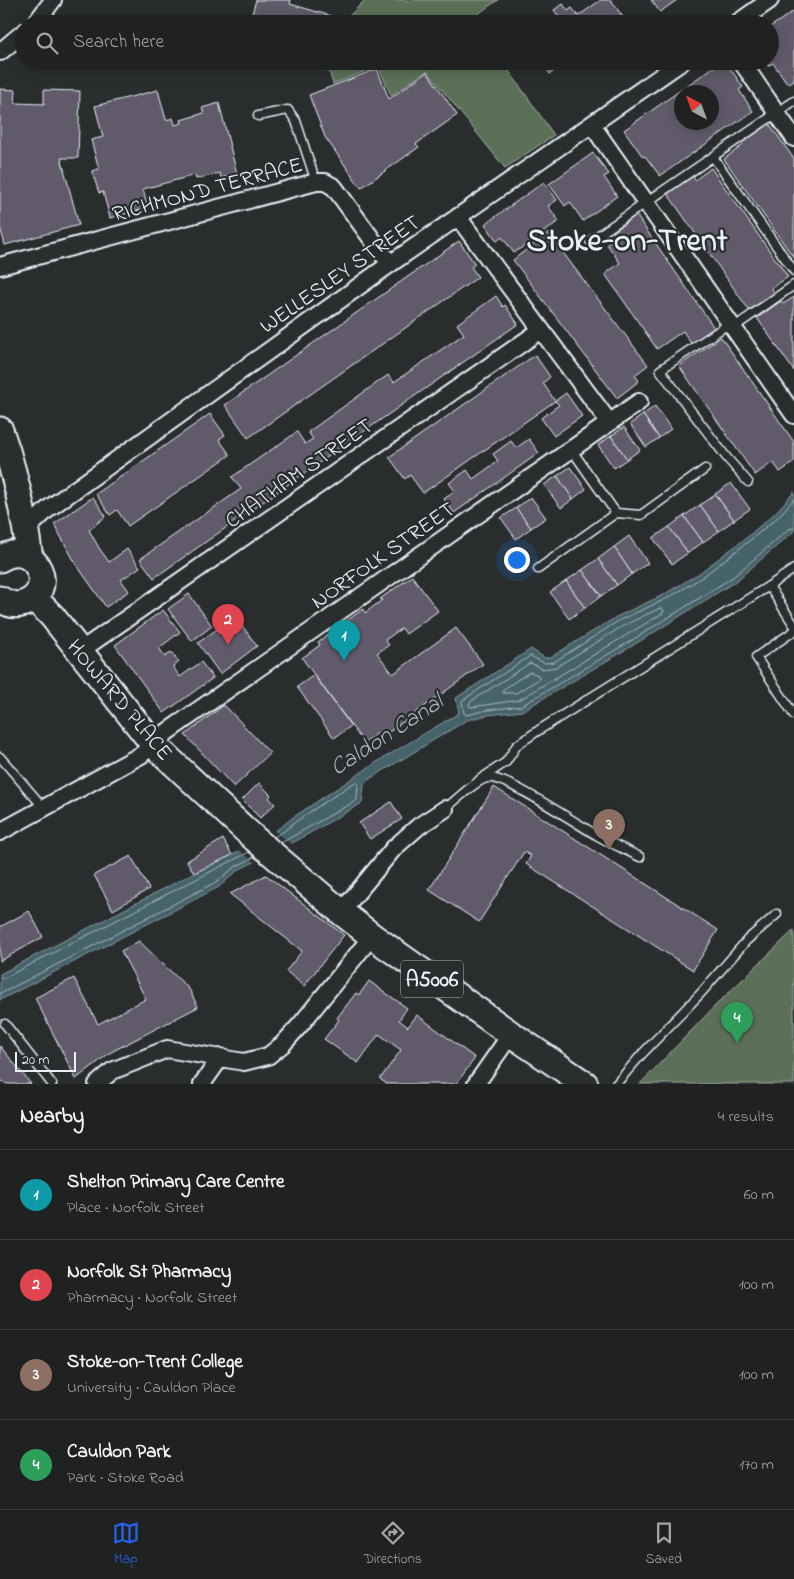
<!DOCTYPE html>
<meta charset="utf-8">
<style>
body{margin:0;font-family:"Indie Flower",sans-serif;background:#282a2a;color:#f1f3f6}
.compass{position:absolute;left:674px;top:85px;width:45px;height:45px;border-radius:50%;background:#202222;box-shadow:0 2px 12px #0003;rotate:319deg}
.scale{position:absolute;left:15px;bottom:12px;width:61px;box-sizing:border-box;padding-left:5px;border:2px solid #e8f1f8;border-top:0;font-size:14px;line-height:18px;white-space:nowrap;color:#e8f1f8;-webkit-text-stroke:4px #2a2d2e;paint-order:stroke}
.you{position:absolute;left:516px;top:559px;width:18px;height:18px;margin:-12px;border:4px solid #fff;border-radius:50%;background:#1a73e8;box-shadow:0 0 0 8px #1a73e833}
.badge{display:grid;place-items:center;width:32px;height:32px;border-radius:50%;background:#2563eb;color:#fff;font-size:16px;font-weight:700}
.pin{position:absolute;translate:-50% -41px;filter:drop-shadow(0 1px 2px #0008)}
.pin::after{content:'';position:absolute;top:26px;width:18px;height:15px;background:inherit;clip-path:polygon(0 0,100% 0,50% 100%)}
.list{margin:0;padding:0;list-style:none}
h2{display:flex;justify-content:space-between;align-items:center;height:65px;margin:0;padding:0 20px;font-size:21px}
h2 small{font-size:16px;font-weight:400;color:#a2a4a5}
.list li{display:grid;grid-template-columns:32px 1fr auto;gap:15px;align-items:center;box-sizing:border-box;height:90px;padding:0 20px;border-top:1px solid #3d3f40}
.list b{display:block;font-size:19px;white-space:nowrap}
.list p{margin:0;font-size:16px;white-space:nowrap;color:#a2a4a5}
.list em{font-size:16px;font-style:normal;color:#a2a4a5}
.icon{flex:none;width:28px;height:28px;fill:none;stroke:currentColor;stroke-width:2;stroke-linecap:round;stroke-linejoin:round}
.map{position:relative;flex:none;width:794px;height:1084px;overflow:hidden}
.search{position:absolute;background:#202222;box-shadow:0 2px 12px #0003;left:15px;right:15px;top:15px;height:55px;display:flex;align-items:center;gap:12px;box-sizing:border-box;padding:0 18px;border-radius:28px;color:#a2a4a5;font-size:19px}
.sheet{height:425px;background:#202222}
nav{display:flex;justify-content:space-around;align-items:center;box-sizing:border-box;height:70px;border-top:1px solid #3d3f40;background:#202222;font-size:14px;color:#a2a4a5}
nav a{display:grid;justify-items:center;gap:2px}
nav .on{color:#2563eb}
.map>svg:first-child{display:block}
</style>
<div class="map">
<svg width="794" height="1084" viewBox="0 0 794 1084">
<rect width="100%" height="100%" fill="#2a2d2e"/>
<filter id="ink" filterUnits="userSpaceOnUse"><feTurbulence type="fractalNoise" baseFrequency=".02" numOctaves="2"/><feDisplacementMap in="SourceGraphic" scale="10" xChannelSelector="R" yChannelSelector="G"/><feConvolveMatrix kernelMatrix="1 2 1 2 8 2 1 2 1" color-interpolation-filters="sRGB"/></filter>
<g filter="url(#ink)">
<!-- green -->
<g fill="#5b6f59" stroke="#a2b0a8">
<path d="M365,0H498L472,18L475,24H343L344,21Z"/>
<path d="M332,61H502L554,135L505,168L427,71L391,95L378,66L333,84L329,71Z"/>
<path d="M794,930V1084H640L718,1003Z"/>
</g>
<!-- water -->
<path fill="#47636b" stroke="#879ca3" d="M794,492V531L736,581L637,643L522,711L488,715L467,720L371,778L364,784L362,803L296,841L238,870L219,887L0,1000V974C64,941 128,907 192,874C226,857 264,843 292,818L377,762L459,713L456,698L531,649L545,658L551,657L618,616L663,595L698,574L746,538L775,513Z"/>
<!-- pier -->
<path fill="#2a2d2e" d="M273,830L293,845L256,864L238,849Z"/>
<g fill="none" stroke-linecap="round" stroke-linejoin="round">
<!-- shore -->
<g stroke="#a8b8c0" stroke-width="1">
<path d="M794,499L778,517L749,541L701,578L666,599L620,620L554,662L545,663L530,656L463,700L462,702L464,713L467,715L487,710L521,706L634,639L733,577L789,529L794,528"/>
<path d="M661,608L664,610L663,613L519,700L472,707L469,706L470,702L530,663L543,669L556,667L623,626Z"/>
<path d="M530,672L538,675L539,679L516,693H503V690Z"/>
<path d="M274,837L283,832L295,822L355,782L358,783L357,800L281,843"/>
<path d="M0,978H4L249,852"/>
<path d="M0,994L216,882L235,867L254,857"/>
</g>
</g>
<!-- building -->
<g fill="#615a6b" stroke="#e8f1f8" fill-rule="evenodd">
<path d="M256,0H291L290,4L342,19L341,24H249Z"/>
<path d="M601,0H611L625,20L620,24H559L556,19L559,17L554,10L563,4L568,11L572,8L578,16Z"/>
<path d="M651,0H677L660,12Z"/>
<path d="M794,11V80L788,84L773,63L768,66L765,61H770V27Z"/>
<path d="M293,61H330L327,71Z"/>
<path d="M541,61H586L574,70L572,67L569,70L564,64L550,74Z"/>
<path d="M722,61H725L743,87L739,90L753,111L660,176L645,156L643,157L624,130ZM682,92H712V122H682Z"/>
<path d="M377,69L389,99L427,72L457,115L416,144L419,147L361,188L325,137L309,95Z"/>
<path d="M0,89L16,90L15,103L44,104V90L80,91L78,158H61L79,225L5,245L0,227Z"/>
<path d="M158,90L166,120L173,118L175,125L182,123L181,120L204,113L202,108L219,103L237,174L221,178L220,173L196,179L195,175L143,189L148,208L110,218L103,192L99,193L92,171L99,169L91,140L103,137L95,106Z"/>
<path d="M768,122L794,159V258L724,159L743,145L740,142Z"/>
<path d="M593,153L609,174L604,177L617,196L583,221L570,202L565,206L549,184Z"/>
<path d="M711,168L788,277L771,288L775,293L749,310L667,193L693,176L695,180Z"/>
<path d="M544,182L557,200L548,206L559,221L514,253L502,237L497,241L485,224Z"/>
<path d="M636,215L715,329L692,345L683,331L657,349L605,274L620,263L607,244L617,237L613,232Z"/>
<path d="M548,233L648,365L635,375L639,381L617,398L513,260Z"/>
<path d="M459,241L475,264L471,267L478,277L248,438L225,405Z"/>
<path d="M496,296L503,307L505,305L518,324L154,578L140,559L241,489L232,477L297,432L305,444L313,439L308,432L388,375L394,382L464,334L457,324Z"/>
<path d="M794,297V371L757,318L781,301L783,304Z"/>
<path d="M721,337L794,442V462L780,472L773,462L755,475L679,366Z"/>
<path d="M535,355L550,377L543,383L555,401L423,493L410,475L405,479L389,457Z"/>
<path d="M566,393L582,416L554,436L541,418L559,405L555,401Z"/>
<path d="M655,406L671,429L659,438L643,415Z"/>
<path d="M210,414L225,435L219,439L230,455L128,526L117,510L110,515L96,494Z"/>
<path d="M643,415L659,438L646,447L630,424Z"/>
<path d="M624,427L640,450L627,459L611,436Z"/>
<path d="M611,436L627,459L614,468L598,445Z"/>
<path d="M529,439L539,453L454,513L444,499L455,491L449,483L467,470L473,479L498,461L493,454L511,441L516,448Z"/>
<path d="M570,467L586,489L573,499L557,476Z"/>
<path d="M557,476L573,499L561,508L544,485Z"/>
<path d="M731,483L750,509L734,520L715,494Z"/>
<path d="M715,494L734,520L719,531L700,505Z"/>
<path d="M93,497L106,516L89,530L99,548L109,562L127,549L140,567L121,580L129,591L106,607L76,564L54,524Z"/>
<path d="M531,497L546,518L531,528L516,508Z"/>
<path d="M700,505L719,531L703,542L684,516Z"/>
<path d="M516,508L531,528L516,539L501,518Z"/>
<path d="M684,516L703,542L688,553L669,527Z"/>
<path d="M669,527L688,553L672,564L653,538Z"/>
<path d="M629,536L648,563L632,574L614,547Z"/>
<path d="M614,547L632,574L617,585L598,559Z"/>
<path d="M598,559L617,585L601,596L582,570Z"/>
<path d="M582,570L601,596L585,608L566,581Z"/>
<path d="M412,576L438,611L406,634L402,628L385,640L389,645L377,653L393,674L456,628L483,664L385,735L382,730L364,743L302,658L320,645L318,642L363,609L365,613L382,600L380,599Z"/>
<path d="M566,581L585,608L569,619L550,592Z"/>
<path d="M189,594L212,626L192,641L168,609Z"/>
<path d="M163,610L180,632L159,648L165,657L171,652L179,662L173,667L180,677L201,662L213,678L164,713L115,645Z"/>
<path d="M235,616L257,646L220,674L198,643Z"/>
<path d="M314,675L351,726L334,738L297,687Z"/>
<path d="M224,705L270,753L234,787L185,735Z"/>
<path d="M259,783L271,795L269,798L275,804L260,818L242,800Z"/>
<path d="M494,787L718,930L693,970L526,864L531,856L524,852L479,922L429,890Z"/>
<path d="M391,802L402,819L370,839L359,823Z"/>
<path d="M223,839L232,855L194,873L187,861Z"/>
<path d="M131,856L149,889L113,910L94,875Z"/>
<path d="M266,875L344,935L304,986L286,971L302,951L230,894Z"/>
<path d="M29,911L43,937L0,961V927Z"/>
<path d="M139,941L189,989L198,1007L111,1052L76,1079L35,998L74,978L98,1024L146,999L121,951Z"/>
<path d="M369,981L407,1008L399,1020L408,1027L417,1015L475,1058L456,1084H429L427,1083L426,1084H387L380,1079L401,1050L379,1034L358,1063L324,1039L339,1020L337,1018L356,993L359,995Z"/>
<path d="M0,1046L31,1084H7L0,1080Z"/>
</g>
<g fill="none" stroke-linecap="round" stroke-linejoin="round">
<defs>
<g id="service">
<path d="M258,116L288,110L296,121L316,182"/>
<path d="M713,157L794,271"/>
<path d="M590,241L794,101"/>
<path d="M730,323L660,370L727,458L748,482"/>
<path d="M733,328L794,285"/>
<path d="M616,513L641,515L705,469"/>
<path d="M538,569L616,513L571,449"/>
<path d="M794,569L769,586L794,625"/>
<path d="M794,631L756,657L794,715"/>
<path d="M0,757L44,808"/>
<path d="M479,780L506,762L517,745L539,730L769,586"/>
<path d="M445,809C455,801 476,780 487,778C504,774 580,826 598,836C612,844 626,850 640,857"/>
<path d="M5,1024L52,1084"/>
<path d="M616,1084L642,1054L701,993L747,940L777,914"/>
</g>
<g id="minor">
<path d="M35,24L53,0"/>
<path d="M736,24L770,0"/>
<path d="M0,52L24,32"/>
<path d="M741,61L794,138"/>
<path d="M592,125L794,415"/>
<path d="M458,217L609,422"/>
<path d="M0,266L316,182H325L334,187L390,264"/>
<path d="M26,530L48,509L390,264L683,61"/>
<path d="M80,651L541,330"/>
<path d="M0,832L141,755L167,732L639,402"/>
<path d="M341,912L394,848L419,826L445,809"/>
<path d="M97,1084L112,1071L167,1049L244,1062L268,1056L283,1044L301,1024L372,936"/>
<path d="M202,1084L221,1057"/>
<path d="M476,1084L511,1034"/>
</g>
<g id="primary">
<path d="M0,430C15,471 24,514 30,558"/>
<path d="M0,559C36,536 60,594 22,604C14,606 7,604 0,599"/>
<path d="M34,598L52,616L154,745L255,839L341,912L372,936L511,1034L585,1084"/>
</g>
</defs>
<!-- service casing -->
<use href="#service" stroke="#e8f1f8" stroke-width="11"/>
<!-- minor casing -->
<use href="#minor" stroke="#e8f1f8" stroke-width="20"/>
<!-- primary casing -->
<use href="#primary" stroke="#e8f1f8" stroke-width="29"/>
<!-- service -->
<use href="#service" stroke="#2a2d2e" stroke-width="8"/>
<!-- minor -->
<use href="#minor" stroke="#2a2d2e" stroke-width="16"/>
<!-- primary -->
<use href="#primary" stroke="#2a2d2e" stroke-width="25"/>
</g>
</g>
<g text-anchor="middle" stroke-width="4.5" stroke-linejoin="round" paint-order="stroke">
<!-- shield labels -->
<rect fill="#2a2d2e" stroke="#afb6bb" stroke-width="1" x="401" y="960.5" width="62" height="37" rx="4"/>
<g font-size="21" font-weight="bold" fill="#e8f1f8">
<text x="432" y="986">A5006</text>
</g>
<!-- street labels -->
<g font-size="22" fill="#e8f1f8" stroke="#2a2d2e">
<text transform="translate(207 188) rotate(-15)" y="8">RICHMOND TERRACE</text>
<text transform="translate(339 273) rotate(-35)" y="8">WELLESLEY STREET</text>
<text transform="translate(298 472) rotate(-35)" y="8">CHATHAM STREET</text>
<text transform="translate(382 554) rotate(-35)" y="8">NORFOLK STREET</text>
<text transform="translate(121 699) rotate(50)" y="8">HOWARD PLACE</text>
</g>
<!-- water labels -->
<g font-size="24" font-style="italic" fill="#a8b8c0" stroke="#2a2d2e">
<text transform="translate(386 734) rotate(-33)" y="8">Caldon Canal</text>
</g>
<!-- town labels -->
<g font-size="32" font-weight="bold" fill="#e8f1f8" stroke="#2a2d2e">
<text x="627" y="250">Stoke-on-Trent</text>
</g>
</g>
</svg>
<svg class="compass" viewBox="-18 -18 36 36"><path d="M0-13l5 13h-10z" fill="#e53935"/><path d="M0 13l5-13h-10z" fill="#a2a4a5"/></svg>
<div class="scale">20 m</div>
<div class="you"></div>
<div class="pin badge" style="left:344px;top:661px;background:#0f9aa8">1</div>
<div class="pin badge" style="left:228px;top:645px;background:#e0444e">2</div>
<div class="pin badge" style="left:609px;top:850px;background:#8d6e63">3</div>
<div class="pin badge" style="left:737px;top:1043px;background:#2e9e5b">4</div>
<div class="search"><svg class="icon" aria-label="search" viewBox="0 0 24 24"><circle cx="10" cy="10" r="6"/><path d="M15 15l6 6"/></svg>Search here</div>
</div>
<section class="sheet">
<h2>Nearby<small>4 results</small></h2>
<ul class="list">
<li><span class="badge" style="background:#0f9aa8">1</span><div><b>Shelton Primary Care Centre</b><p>Place · Norfolk Street</p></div><em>60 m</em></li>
<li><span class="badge" style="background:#e0444e">2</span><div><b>Norfolk St Pharmacy</b><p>Pharmacy · Norfolk Street</p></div><em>100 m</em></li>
<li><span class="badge" style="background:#8d6e63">3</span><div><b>Stoke-on-Trent College</b><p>University · Cauldon Place</p></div><em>100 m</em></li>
<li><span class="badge" style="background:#2e9e5b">4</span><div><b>Cauldon Park</b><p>Park · Stoke Road</p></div><em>170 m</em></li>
</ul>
</section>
<nav>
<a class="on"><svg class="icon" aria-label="map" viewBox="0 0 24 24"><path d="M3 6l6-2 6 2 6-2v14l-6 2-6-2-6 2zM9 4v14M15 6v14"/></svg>Map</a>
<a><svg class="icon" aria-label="directions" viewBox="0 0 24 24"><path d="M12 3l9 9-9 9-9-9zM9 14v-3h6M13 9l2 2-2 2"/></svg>Directions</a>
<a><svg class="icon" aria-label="saved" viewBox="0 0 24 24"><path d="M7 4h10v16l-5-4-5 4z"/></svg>Saved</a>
</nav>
